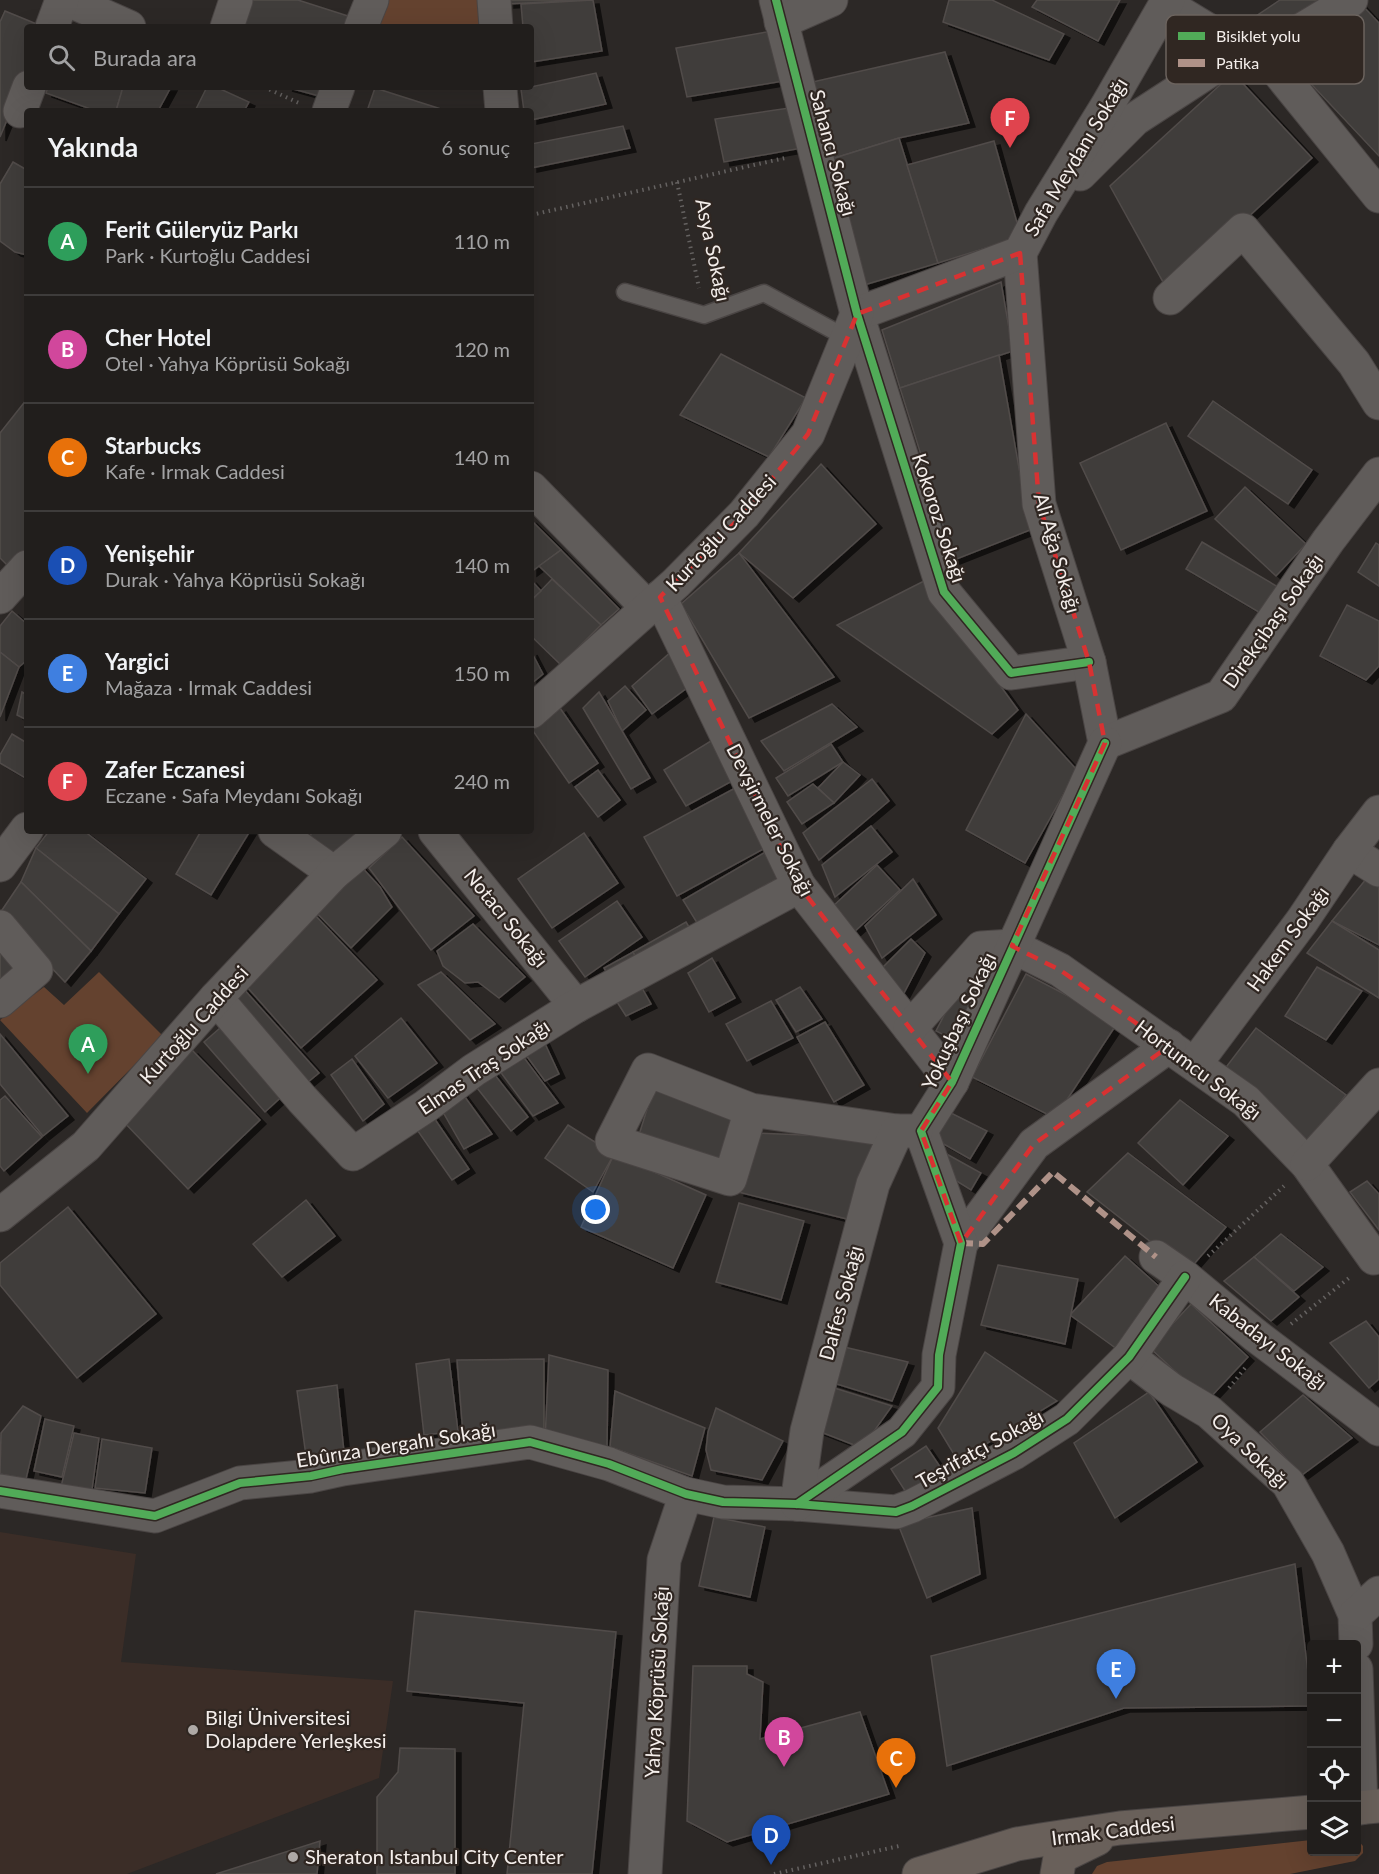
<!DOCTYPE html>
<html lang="tr">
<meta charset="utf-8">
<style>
body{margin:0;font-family:Lato,sans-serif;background:#292725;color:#f1f3f6}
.controls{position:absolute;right:18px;bottom:18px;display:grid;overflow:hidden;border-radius:6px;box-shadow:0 6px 24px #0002}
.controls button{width:54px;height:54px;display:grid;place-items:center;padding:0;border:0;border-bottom:2px solid #3e3c3b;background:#211e1c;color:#f1f3f6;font:30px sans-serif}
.you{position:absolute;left:596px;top:1210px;width:21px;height:21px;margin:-15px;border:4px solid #fff;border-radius:50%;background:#1a73e8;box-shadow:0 0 0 9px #1a73e833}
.badge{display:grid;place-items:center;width:39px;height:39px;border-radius:50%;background:#aea9a6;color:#fff;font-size:20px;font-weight:700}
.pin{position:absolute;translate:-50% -50px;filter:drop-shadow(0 2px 3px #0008)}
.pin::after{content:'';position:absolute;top:32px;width:21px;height:18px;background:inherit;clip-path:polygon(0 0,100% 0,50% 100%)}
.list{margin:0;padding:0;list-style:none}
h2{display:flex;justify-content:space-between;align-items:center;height:78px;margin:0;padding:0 24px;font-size:26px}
h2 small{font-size:20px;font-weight:400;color:#a2a2a3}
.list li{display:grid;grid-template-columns:39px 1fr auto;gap:18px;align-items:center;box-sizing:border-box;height:108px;padding:0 24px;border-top:2px solid #3e3c3b}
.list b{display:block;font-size:22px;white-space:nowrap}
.list p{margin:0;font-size:20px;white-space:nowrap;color:#a2a2a3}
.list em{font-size:20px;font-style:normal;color:#a2a2a3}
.icon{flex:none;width:33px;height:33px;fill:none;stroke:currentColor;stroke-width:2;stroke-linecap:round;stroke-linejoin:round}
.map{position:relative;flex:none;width:1379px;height:1874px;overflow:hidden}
.search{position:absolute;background:#211e1c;box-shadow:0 6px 24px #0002;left:24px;top:24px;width:510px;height:66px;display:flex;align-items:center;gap:15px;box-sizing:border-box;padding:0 21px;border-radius:6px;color:#a2a2a3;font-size:22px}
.panel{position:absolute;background:#211e1c;box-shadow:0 6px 24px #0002;left:24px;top:108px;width:510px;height:726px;border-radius:6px}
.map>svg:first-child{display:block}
</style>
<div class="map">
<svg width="1379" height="1874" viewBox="0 0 1379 1874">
<defs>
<filter id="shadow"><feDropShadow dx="6" dy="4" stdDeviation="0" flood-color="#0009"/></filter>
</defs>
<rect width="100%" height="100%" fill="#2c2826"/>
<!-- built -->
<path fill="#3b2d27" d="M0,1532L136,1554L121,1662L393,1681L379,1778L127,1874H0Z"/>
<!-- green -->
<g fill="#64422f">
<path d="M388,0H480L482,27H378Z"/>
<path d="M99,972L163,1036L87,1113L0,1020L44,987L64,1005Z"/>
<path d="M1357,1839L1363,1846V1853L1355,1861L1290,1874H1092L1097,1866L1107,1862L1311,1840L1312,1852H1356Z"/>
</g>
<!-- building -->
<g fill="#403d3b" stroke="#514c4a" stroke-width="1.5" filter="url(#shadow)">
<path d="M249,0H298L348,16L344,27H240Z"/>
<path d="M508,0H584L508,4Z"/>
<path d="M593,0L602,51L531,62V27H523L521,4Z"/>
<path d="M949,0H992L1064,34L1049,60L943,22Z"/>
<path d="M1037,0H1120L1098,41L1032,7Z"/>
<path d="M1280,0H1329L1278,35L1253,18Z"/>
<path d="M1361,4L1379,23V156L1281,52Z"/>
<path d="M5,11L44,27H27V71L0,137V22Z"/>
<path d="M772,31L784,81L687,97L676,48Z"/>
<path d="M945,52L969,123L899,138L825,161L808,83Z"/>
<path d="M596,73L606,104L531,120V111H524L521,89Z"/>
<path d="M1233,73L1312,158L1168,291L1110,186Z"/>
<path d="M48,87H123L116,111H96L46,93Z"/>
<path d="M123,87H171L158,111H116Z"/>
<path d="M207,87H216L249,102L244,111H195Z"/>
<path d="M286,87H322L319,96Z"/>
<path d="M375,88L441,109L440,111H367Z"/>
<path d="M789,108L802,148L724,162L715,119Z"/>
<path d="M623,126L630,148L531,168V144Z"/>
<path d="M899,138L938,263L864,285L825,161Z"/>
<path d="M994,141L1021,237L938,263L907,165Z"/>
<path d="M13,162L27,170V255L15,252L0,241V184Z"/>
<path d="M1001,282L1013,351L900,388L882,330Z"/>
<path d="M721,354L806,398L769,457L680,415Z"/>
<path d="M999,355L1030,530L954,560L900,388Z"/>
<path d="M27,399V549L11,569L0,558V433Z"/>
<path d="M1213,401L1312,470L1288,504L1188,436Z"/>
<path d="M1166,423L1207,511L1121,550L1080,463Z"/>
<path d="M821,464L876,524L793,598L739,553Z"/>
<path d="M1245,487L1306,544L1276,576L1215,519Z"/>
<path d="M531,520L561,550L531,572Z"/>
<path d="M1202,542L1278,587L1262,614L1186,569Z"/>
<path d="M1376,543L1379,545V586L1358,572Z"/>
<path d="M561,550L619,609L601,625L539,566Z"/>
<path d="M739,553L834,677L749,718L681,604Z"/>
<path d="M552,579L601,625L561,665L531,636V601Z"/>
<path d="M531,580L541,591L531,600Z"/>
<path d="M924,581L1018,710L992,734L837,625Z"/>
<path d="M1347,605L1379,621V666L1366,680L1320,656Z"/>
<path d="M12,611L27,624V660L19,667L0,652V626Z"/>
<path d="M531,651L543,674L531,684Z"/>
<path d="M672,651L691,685L652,714L632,686Z"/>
<path d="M0,652L19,667L0,717Z"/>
<path d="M625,686L646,710L622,731L608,701Z"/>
<path d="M22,692L27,695V720L17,715Z"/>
<path d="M599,692L650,778L631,789L583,708Z"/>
<path d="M832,704L857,727L784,771L761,741Z"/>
<path d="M560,708L598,763L569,783L531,728Z"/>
<path d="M1026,714L1077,770L1025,863L966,830Z"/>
<path d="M12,734L27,743V779L0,763V755Z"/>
<path d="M714,739L736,779L686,806L664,770Z"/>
<path d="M831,744L843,762L788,796L776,778Z"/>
<path d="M843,762L860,775L834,803L818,788Z"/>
<path d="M598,770L620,800L598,817L575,787Z"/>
<path d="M872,779L889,801L819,860L803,833Z"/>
<path d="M813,784L834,803L802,824L787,802Z"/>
<path d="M737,787L769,846L677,896L644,837Z"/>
<path d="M871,826L892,852L835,897L822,865Z"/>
<path d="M49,831H84L146,879L119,914L36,848Z"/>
<path d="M201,831H250L211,895L176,874Z"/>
<path d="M313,831H364L340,861L309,837Z"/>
<path d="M584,833L618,883L552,928L518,879Z"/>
<path d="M402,837L474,916L431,950L369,868Z"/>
<path d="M774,847L789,873L699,926L683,900Z"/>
<path d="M36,848L119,914L91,951L21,882Z"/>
<path d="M357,862L380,887L392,907L351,948L309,905Z"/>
<path d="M877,865L900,890L853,933L830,909Z"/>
<path d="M1375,868L1379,871V945L1332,921Z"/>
<path d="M913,879L936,915L882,958L865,926Z"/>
<path d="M21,882L91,951L65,982L0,913Z"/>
<path d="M617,901L642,937L585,977L559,941Z"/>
<path d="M313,913L377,980L301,1048L240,979Z"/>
<path d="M1332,921L1379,950V998L1307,953Z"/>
<path d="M686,922L695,937L641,968L633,952Z"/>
<path d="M473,924L525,977L499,998L478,982L465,983L443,966L437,951Z"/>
<path d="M911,939L925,953L903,995L881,969Z"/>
<path d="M0,942L20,971L0,990Z"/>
<path d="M633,952L641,968L613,983L604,968Z"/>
<path d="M712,958L735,998L709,1012L688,973Z"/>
<path d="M1317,967L1362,991L1326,1040L1285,1016Z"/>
<path d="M441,972L495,1024L470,1040L418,985Z"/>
<path d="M1026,974L1118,1022L1055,1118L972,1077Z"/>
<path d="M961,982L983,993L958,1042L936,1031Z"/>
<path d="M242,987L319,1073L302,1087L225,1001Z"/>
<path d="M800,987L822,1019L796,1032L776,1000Z"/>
<path d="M642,988L651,1004L626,1016L617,1002Z"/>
<path d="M771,1001L793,1038L747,1061L726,1024Z"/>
<path d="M401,1018L437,1063L388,1098L355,1056Z"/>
<path d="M228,1021L289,1090L265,1112L204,1042Z"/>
<path d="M825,1022L864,1085L834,1102L797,1037Z"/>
<path d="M1256,1028L1346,1095L1310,1143L1220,1075Z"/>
<path d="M0,1034L68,1116L43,1136L0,1084Z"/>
<path d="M541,1035L559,1074L545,1081L523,1051Z"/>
<path d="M192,1050L260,1120L188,1189L121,1119Z"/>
<path d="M522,1055L558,1103L533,1116L499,1070Z"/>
<path d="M352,1059L384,1104L363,1121L331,1075Z"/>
<path d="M491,1070L528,1117L511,1131L474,1084Z"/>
<path d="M654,1087L738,1115L722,1165L638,1138Z"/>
<path d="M462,1093L492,1134L464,1149L439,1105Z"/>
<path d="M5,1096L42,1137L4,1171L0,1166V1100Z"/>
<path d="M1180,1100L1228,1136L1183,1185L1138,1143Z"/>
<path d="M939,1107L987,1131L970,1159L926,1134Z"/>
<path d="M430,1112L469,1169L452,1180L413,1124Z"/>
<path d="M568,1125L614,1154L593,1192L545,1158Z"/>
<path d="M754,1133L879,1138L847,1219L738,1192Z"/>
<path d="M943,1152L981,1173L971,1190L937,1169Z"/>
<path d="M1128,1153L1226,1227L1188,1271L1087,1192Z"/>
<path d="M614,1154L706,1195L673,1268L581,1227Z"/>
<path d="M1367,1181L1379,1194V1230L1350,1192Z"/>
<path d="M306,1200L335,1236L282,1277L253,1244Z"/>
<path d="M739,1203L804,1221L781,1300L716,1282Z"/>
<path d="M68,1207L156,1314L77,1378L0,1285V1263Z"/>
<path d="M1281,1234L1323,1267L1294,1291L1254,1257Z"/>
<path d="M1125,1256L1163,1290L1121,1352L1070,1315Z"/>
<path d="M1254,1257L1299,1297L1271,1321L1224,1281Z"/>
<path d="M998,1265L1078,1279L1065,1344L981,1325Z"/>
<path d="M1191,1304L1248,1357L1207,1401L1150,1348Z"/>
<path d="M1366,1321L1379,1337V1379L1369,1388L1330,1343Z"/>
<path d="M840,1346L908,1362L892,1401L827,1381Z"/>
<path d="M985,1352L1057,1401L958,1461L938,1428Z"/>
<path d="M549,1355L608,1370L607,1449L545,1440Z"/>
<path d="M449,1359L458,1431L424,1435L416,1364Z"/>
<path d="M544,1359V1436L463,1434L457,1360Z"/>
<path d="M337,1385L344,1452L306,1456L297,1391Z"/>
<path d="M828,1386L892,1406L862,1448L813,1429Z"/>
<path d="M615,1391L705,1428L692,1476L610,1447Z"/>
<path d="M1149,1392L1197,1462L1115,1518L1074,1443Z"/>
<path d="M1303,1395L1352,1438L1302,1475L1260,1432Z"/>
<path d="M23,1406L41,1416L26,1479L0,1474L1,1433Z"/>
<path d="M716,1408L783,1441L762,1480L711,1470L706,1450L708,1432Z"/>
<path d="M45,1419L74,1426L62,1477L34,1471Z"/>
<path d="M74,1433L99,1438L91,1497L60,1491Z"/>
<path d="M102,1439L152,1448L145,1493L95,1488Z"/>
<path d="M926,1446L945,1474L909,1497L891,1469Z"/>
<path d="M972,1508L980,1574L927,1598L898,1524Z"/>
<path d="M714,1517L765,1527L750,1597L699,1586Z"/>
<path d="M1295,1564L1312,1706L1124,1708L947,1766L931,1656Z"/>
<path d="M415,1611L616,1632L592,1874H507L524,1703L407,1691Z"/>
<path d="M693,1666H747V1674L763,1682L760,1739L860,1712L889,1794L727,1842L687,1821Z"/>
<path d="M400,1748L455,1749V1874H377V1797L398,1772Z"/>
<path d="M320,1841L317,1874H216Z"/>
</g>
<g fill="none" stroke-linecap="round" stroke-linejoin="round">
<defs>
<path id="service" d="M625,292L704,315L764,293L847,338"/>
<g id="minor">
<path d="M68,0L129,27"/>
<path d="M494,0L496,27"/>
<path d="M776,0L857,314L944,592L1011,673L1089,662"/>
<path d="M1167,5L1241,50"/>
<path d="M781,22L831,0"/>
<path d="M52,27L62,0"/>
<path d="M227,27L236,0"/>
<path d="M361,27L372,0"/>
<path d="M1263,53L1379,196"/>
<path d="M500,87L502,111"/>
<path d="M20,111L29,87"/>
<path d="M329,111L338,87"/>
<path d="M1080,174L1135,119L1241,50L1263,53L1351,0"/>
<path d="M1020,253L1039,504L1089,662L1105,743"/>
<path d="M1170,298L1243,230L1354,363L1379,403"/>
<path d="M857,314L1020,253L1041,213L1107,106L1168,0"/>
<path d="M531,488L648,608"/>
<path d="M0,597L27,567"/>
<path d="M660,597L799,886L952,1082"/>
<path d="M1105,743L1221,696L1328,541L1379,474"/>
<path d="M275,831L334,873"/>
<path d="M435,831L576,1006"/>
<path d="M1349,851L1379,870"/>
<path d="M0,865L27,829"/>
<path d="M0,927L36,970L0,1001"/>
<path d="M216,998L302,1099L353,1154L426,1106L474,1070L576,1006L799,886"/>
<path d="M910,1028L981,948L1012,946L1060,970L1246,1101L1307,1164L1374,1258L1379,1255"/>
<path d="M1195,1064L1302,921L1349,851L1379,812"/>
<path d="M751,1110L730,1179L612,1141L648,1070L751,1110L897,1131"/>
<path d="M1307,1164L1379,1085"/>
<path d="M961,1243L1034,1144L1169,1046"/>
<path d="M1156,1257L1185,1277L1255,1335L1379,1429"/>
<path d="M1129,1357L1172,1390L1209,1412L1288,1483L1328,1553L1355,1615L1356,1644"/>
<path d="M0,1491L155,1516L240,1483L311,1476L343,1469L530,1442L609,1464L686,1494L723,1502L797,1504L896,1512L912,1506L1014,1453L1067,1419L1129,1357L1185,1277"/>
<path d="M797,1504L902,1432L938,1387L939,1355L961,1243L921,1131L952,1082L1105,743"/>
<path d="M797,1504L807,1431L873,1184L897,1131H916"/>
<path d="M1355,1615L1379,1593"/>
<path d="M1356,1669L1361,1808"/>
<path d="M645,1874L664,1560L686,1494"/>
</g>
<g id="tertiary">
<path d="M531,712L676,583L744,514L808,434L857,314"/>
<path d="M0,1215L86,1146L216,998L334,873L385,831"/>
</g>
<g id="primary">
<path d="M1356,1808L1379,1806"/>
<path d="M919,1874L1017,1844L1041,1840L1120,1828L1312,1812"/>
<path d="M1057,1874L1060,1857L1097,1839"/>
</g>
</defs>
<!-- service casing -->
<use href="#service" stroke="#4a4544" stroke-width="19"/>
<!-- minor casing -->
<use href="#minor" stroke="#4a4544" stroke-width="35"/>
<!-- tertiary casing -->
<use href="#tertiary" stroke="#4a4544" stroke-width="35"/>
<!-- primary casing -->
<use href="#primary" stroke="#4a4544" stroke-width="35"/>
<!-- path -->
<g stroke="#656261" stroke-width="4" stroke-dasharray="1.5 4.5" stroke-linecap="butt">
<path d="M264,87L299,103"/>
<path d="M677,182L699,288"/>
<path d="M531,215L785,158"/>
<path d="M1208,1256L1284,1186"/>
<path d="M1291,1324L1349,1278"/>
<path d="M1229,1388L1245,1368"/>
<path d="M774,1874L899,1846"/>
</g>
<!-- service -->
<use href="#service" stroke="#605c5a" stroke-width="16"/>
<!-- minor -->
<use href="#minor" stroke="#605c5a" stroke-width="33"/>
<!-- tertiary -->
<use href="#tertiary" stroke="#605c5a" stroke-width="33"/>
<!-- primary -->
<use href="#primary" stroke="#69605a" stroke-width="33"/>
<!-- quiet -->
<path stroke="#af9288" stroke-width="6" stroke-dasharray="12 6" stroke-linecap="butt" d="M961,1243L983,1244L1053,1172L1156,1257"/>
<defs>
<g id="cycleway">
<path d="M776,0L857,314L944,592L1011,673L1089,662"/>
<path d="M0,1491L155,1516L240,1483L311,1476L343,1469L530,1442L609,1464L686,1494L723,1502L797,1504L896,1512L912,1506L1014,1453L1067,1419L1129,1357L1185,1277"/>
<path d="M797,1504L902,1432L938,1387L939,1355L961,1243L921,1131L952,1082L1105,743"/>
</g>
</defs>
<!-- cycleway casing -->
<use href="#cycleway" stroke="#302722" stroke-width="11"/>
<!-- cycleway -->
<use href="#cycleway" stroke="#51ab58" stroke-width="8"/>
</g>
<!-- marked area -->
<path fill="none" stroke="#d83232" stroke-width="4.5" stroke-dasharray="12 8" stroke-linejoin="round" d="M1020,253L1039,504L1089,662L1105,743L1012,946L1060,970L1169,1046L1034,1144L961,1243L921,1131L952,1082L799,886L660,597L744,514L808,434L857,314Z"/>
<!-- markers -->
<g fill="#aea9a6" stroke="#302722" stroke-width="2">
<circle cx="193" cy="1730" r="6"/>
<circle cx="293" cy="1857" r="6"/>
</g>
<g text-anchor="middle" stroke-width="4.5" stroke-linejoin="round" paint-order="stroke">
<!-- street labels -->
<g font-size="20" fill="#f4eeeb" stroke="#302722">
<text transform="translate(833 153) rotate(75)" y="7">Sahancı Sokağı</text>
<text transform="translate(1076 157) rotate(-59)" y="7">Safa Meydanı Sokağı</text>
<text transform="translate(713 250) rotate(78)" y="7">Asya Sokağı</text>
<text transform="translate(939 518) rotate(72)" y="7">Kokoroz Sokağı</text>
<text transform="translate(721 533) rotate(-47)" y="7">Kurtoğlu Caddesi</text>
<text transform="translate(1057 553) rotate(74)" y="7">Ali Ağa Sokağı</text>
<text transform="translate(1273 621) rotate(-55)" y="7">Direkçibaşı Sokağı</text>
<text transform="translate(770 820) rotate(63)" y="7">Devşirmeler Sokağı</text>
<text transform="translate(506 918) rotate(51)" y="7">Notacı Sokağı</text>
<text transform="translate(1288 939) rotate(-54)" y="7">Hakem Sokağı</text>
<text transform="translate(959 1021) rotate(-65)" y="7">Yokuşbaşı Sokağı</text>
<text transform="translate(194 1025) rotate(-48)" y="7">Kurtoğlu Caddesi</text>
<text transform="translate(484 1067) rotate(-34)" y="7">Elmas Traş Sokağı</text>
<text transform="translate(1198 1070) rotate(37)" y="7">Hortumcu Sokağı</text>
<text transform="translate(841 1303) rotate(-75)" y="7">Dalfes Sokağı</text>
<text transform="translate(1268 1342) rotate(38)" y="7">Kabadayı Sokağı</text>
<text transform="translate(396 1445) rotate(-9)" y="7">Ebûrıza Dergahı Sokağı</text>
<text transform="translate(980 1449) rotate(-29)" y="7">Teşrifatçı Sokağı</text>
<text transform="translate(1250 1451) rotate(44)" y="7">Oya Sokağı</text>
<text transform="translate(657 1682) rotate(-87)" y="7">Yahya Köprüsü Sokağı</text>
<text transform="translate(1113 1831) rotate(-7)" y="7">Irmak Caddesi</text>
</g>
<!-- poi labels -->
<g font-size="20" fill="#f4eeeb" stroke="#302722" text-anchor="start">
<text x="205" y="1725">Bilgi Üniversitesi<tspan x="205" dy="23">Dolapdere Yerleşkesi</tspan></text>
<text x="305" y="1864">Sheraton Istanbul City Center</text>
</g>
</g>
<!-- legend -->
<rect x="1166" y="15" width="198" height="69" rx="9" fill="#302722" stroke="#6b635e" stroke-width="1.5"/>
<rect x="1178" y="32" width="27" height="8" fill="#51ab58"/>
<rect x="1178" y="59" width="27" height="8" fill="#af9288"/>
<g font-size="16" fill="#f4eeeb">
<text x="1216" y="42">Bisiklet yolu</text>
<text x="1216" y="69">Patika</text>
</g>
</svg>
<div class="controls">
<button>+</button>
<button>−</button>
<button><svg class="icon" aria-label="locate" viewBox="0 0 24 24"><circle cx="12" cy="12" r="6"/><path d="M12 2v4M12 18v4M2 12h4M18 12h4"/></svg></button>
<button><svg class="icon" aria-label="layers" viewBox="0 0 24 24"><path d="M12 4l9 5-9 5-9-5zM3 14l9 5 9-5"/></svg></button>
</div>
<div class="you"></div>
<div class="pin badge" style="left:88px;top:1074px;background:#2e9e5b">A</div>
<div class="pin badge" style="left:784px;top:1767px;background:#d1479c">B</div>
<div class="pin badge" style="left:896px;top:1788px;background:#e8710a">C</div>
<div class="pin badge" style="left:771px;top:1865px;background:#1a4fb4">D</div>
<div class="pin badge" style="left:1116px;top:1699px;background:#3f7fe0">E</div>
<div class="pin badge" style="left:1010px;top:148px;background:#e0444e">F</div>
<div class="search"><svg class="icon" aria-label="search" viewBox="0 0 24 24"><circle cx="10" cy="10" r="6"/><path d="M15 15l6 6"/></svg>Burada ara</div>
<section class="panel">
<h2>Yakında<small>6 sonuç</small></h2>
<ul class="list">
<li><span class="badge" style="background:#2e9e5b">A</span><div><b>Ferit Güleryüz Parkı</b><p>Park · Kurtoğlu Caddesi</p></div><em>110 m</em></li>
<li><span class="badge" style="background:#d1479c">B</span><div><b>Cher Hotel</b><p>Otel · Yahya Köprüsü Sokağı</p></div><em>120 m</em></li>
<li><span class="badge" style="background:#e8710a">C</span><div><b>Starbucks</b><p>Kafe · Irmak Caddesi</p></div><em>140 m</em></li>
<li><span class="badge" style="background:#1a4fb4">D</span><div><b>Yenişehir</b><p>Durak · Yahya Köprüsü Sokağı</p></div><em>140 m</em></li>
<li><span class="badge" style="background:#3f7fe0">E</span><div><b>Yargici</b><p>Mağaza · Irmak Caddesi</p></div><em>150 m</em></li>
<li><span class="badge" style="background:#e0444e">F</span><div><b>Zafer Eczanesi</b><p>Eczane · Safa Meydanı Sokağı</p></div><em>240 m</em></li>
</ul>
</section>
</div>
